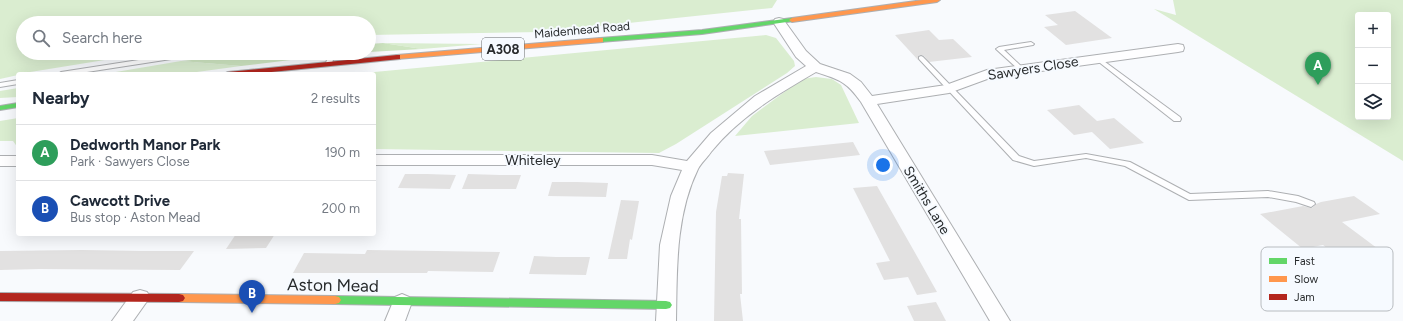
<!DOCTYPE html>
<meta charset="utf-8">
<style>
body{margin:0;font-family:Figtree,sans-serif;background:#f6f6f7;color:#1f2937}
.controls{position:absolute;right:12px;top:12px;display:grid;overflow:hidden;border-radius:4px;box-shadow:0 4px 16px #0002}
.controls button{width:36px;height:36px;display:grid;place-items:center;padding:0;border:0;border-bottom:1px solid #e0e1e3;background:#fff;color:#1f2937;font:20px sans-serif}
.you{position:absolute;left:883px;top:165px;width:14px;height:14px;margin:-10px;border:3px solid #fff;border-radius:50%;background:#1a73e8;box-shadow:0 0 0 6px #1a73e833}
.badge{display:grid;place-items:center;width:26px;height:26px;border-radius:50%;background:#ea580c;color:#fff;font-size:13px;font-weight:700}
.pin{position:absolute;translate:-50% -33px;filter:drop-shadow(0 1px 2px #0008)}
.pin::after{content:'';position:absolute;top:21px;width:14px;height:12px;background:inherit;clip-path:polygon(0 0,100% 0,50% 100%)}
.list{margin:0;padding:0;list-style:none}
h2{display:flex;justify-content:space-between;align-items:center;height:52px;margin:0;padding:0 16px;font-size:17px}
h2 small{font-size:13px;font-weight:400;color:#747a83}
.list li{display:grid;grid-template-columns:26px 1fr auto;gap:12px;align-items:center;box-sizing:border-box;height:56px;padding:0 16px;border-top:1px solid #e0e1e3}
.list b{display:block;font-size:15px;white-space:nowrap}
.list p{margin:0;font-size:13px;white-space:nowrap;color:#747a83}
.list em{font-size:13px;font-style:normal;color:#747a83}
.icon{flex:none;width:22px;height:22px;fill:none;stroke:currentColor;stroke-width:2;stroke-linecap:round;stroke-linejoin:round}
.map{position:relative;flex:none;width:1403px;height:321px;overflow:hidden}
.search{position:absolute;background:#fff;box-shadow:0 4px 16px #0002;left:16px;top:16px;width:360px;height:44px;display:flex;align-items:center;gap:10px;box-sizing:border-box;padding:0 14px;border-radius:22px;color:#747a83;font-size:15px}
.panel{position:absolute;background:#fff;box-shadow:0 4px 16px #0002;left:16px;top:72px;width:360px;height:164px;border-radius:4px}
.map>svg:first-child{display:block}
</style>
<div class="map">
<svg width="1403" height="321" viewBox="0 0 1403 321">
<rect width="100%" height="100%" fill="#f8fafd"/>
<!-- green -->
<g fill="#daedd0" fill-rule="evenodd">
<path d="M0,0H777L772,8L543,32L369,35V23H23V53H148L18,74V75L0,79Z"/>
<path d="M1173,0H1403V161L1154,9L1176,15ZM1358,15H1388V117H1358Z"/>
<path d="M766,35L776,38L794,61L795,66L787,73L676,144L659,153L374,149V74H353Z"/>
<path d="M383,43L482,44L422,49Z"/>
<path d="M181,61L241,66L182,74H104Z"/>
<path d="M816,77L832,79L841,85L859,123L735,136L752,116L802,79Z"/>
<path d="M18,88V97L0,98V91Z"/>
<path d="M18,118V148L13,141H0V121Z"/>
</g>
<!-- forest -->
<g fill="#cee5c1">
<path d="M383,43L422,49L369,52V44Z"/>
<path d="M266,53H329L308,55L307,58L241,66L181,61Z"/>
</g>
<!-- building -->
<g fill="#e2e1e1">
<path d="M1075,11L1112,38L1066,45L1044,27L1058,25L1045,15Z"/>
<path d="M929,30L939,40L953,39L972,57L929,62L924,56L920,55L918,57V60L895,35Z"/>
<path d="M1079,105L1097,121L1114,118L1144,143L1110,149L1092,132L1074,135L1047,110Z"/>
<path d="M853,142L860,155L770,165L764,151Z"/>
<path d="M728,173L744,174L739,219H741L742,294H740L743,321H714L716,212L722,176H727Z"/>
<path d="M405,174H427L456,175L450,189L398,188Z"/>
<path d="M468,174L500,175H521L516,189H462Z"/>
<path d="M552,182H577L608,183L606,197L548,196Z"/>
<path d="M877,186L918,258L937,292L917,295L908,277L884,280L876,263L890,261L853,188Z"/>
<path d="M1354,196L1380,214L1342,222L1393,260L1352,268L1323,245L1303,249L1260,214L1303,206L1312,208L1316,204L1321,202Z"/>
<path d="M621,200L639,201L632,240L630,239L627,259H608Z"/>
<path d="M236,234H275L266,248L226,249Z"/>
<path d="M82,250L142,251H194L180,270L39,269L0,270V251Z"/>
<path d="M367,250L437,251L500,252L493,272L428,271L427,273H293L304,253L365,254Z"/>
<path d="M534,256L556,257H590L586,275L529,274Z"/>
<path d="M936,302L946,321H914L907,306Z"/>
</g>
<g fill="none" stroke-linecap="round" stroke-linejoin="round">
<defs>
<g id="lane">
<path d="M1031,42L1034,44L1033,45L1004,50L1023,68V70H1019L996,49L999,47Z"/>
<path d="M184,53H200L197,55L74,74H58L61,72Z"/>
<path d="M329,53H335L332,63L329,65L326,63Z"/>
<path d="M921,56L923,57L1019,156L1034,161L1086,154L1130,162L1190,194L1268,191L1298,196L1314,202L1315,204L1311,207L1296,202L1268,197L1189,200L1125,166L1086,158L1034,166L1013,160L919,59V57Z"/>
<path d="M1097,56L1180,117L1181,119L1180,121H1174L1095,59V57Z"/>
<path d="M18,80V84L0,87V83Z"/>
</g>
<g id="street">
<path d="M779,18L783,19L806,51L820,64L850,74L861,82L872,96L946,85L987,70L1178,44L1183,45L1184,48L1183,51L1178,52L990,78L949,93L877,104L1010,321H990L861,102C846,81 840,80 816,72C778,94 739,117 711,152C707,158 701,163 698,169C675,216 677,271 676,321H656L660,245L671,196L682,170L652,165H374V155H652L687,161L711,133L755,96L806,66L796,57L773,22L775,19Z"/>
<rect x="0" y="156" width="18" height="10"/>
<path d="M140,290L147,292L150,297L133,321H112L133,292Z"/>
<path d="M402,294L409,297L412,302L405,321H385L395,297Z"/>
</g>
<g id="fast">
<path d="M792,18L794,19V21L702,34L600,42L596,40L600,38L702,30Z"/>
<path d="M18,103V107L0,110V106Z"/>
<path d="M335,296L666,301L670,302L672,305L670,308L666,309L335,304L331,303L329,300L331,297Z"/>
</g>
<g id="slow">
<path d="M923,0H940L937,2L792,22L789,20L792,18Z"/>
<path d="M600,38H603V42L397,59L393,57L397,55Z"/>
<path d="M179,294L335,296L339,297L341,300L339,303L335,304L179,302L175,301L173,298L175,295Z"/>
</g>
<g id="jam">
<path d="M397,55H400V59L251,74H224L228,72Z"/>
<path d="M0,293L179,294L183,295L185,298L183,301L179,302L0,301Z"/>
</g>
</defs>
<!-- lane casing -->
<use href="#lane" stroke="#adafb2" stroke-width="2"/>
<!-- street casing -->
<use href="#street" stroke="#adafb2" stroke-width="2"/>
<!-- fast casing -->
<use href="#fast" stroke="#adafb2" stroke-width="2"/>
<!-- slow casing -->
<use href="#slow" stroke="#adafb2" stroke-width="2"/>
<!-- jam casing -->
<use href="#jam" stroke="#adafb2" stroke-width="2"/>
<!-- lane -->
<use href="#lane" fill="#fefeff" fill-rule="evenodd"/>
<!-- street -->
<use href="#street" fill="#fefeff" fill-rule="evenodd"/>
<!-- fast -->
<use href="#fast" fill="#63d668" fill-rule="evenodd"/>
<!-- slow -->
<use href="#slow" fill="#ff974d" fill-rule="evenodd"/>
<!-- jam -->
<use href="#jam" fill="#b3261e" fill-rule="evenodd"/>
</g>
<g text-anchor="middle" stroke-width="4" stroke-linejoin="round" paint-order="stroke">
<!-- far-street labels -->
<g font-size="12" fill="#272a2c" stroke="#f6faff">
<text transform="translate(582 30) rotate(-5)" y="4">Maidenhead Road</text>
</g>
<!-- shield labels -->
<rect fill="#f6faff" stroke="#65686b" stroke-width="1" x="482" y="38" width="42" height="22" rx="3"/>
<g font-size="13" font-weight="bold" fill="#272a2c">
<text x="503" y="54">A308</text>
</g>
<!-- street labels -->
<g font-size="14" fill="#272a2c" stroke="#f6faff">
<text transform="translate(1033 68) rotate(-9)" y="5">Sawyers Close</text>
<text x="533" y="165">Whiteley</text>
<text transform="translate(927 200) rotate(59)" y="5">Smiths Lane</text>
</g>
<!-- near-street labels -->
<g font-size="17" fill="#272a2c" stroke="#f6faff">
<text transform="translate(333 285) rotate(1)" y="6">Aston Mead</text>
</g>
</g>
<!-- legend -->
<rect x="1261" y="247" width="132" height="64" rx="6" fill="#f6faff" stroke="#b8bcc0" stroke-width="1"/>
<rect x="1269" y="258" width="18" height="6" fill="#63d668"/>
<rect x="1269" y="276" width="18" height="6" fill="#ff974d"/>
<rect x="1269" y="294" width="18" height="6" fill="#b3261e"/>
<g font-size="11" fill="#272a2c">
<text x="1294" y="265">Fast</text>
<text x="1294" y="283">Slow</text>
<text x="1294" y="301">Jam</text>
</g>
</svg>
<div class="controls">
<button>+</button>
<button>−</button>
<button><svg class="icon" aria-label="layers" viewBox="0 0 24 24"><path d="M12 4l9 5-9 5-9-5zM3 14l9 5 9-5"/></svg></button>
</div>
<div class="you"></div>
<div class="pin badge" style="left:1318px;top:85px;background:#2e9e5b">A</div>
<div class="pin badge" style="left:252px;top:313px;background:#1a4fb4">B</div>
<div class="search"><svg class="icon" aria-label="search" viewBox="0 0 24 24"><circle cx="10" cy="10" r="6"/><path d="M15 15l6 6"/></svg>Search here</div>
<section class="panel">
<h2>Nearby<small>2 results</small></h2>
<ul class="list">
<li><span class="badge" style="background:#2e9e5b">A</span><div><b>Dedworth Manor Park</b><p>Park · Sawyers Close</p></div><em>190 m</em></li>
<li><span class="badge" style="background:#1a4fb4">B</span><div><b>Cawcott Drive</b><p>Bus stop · Aston Mead</p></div><em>200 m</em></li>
</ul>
</section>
</div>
